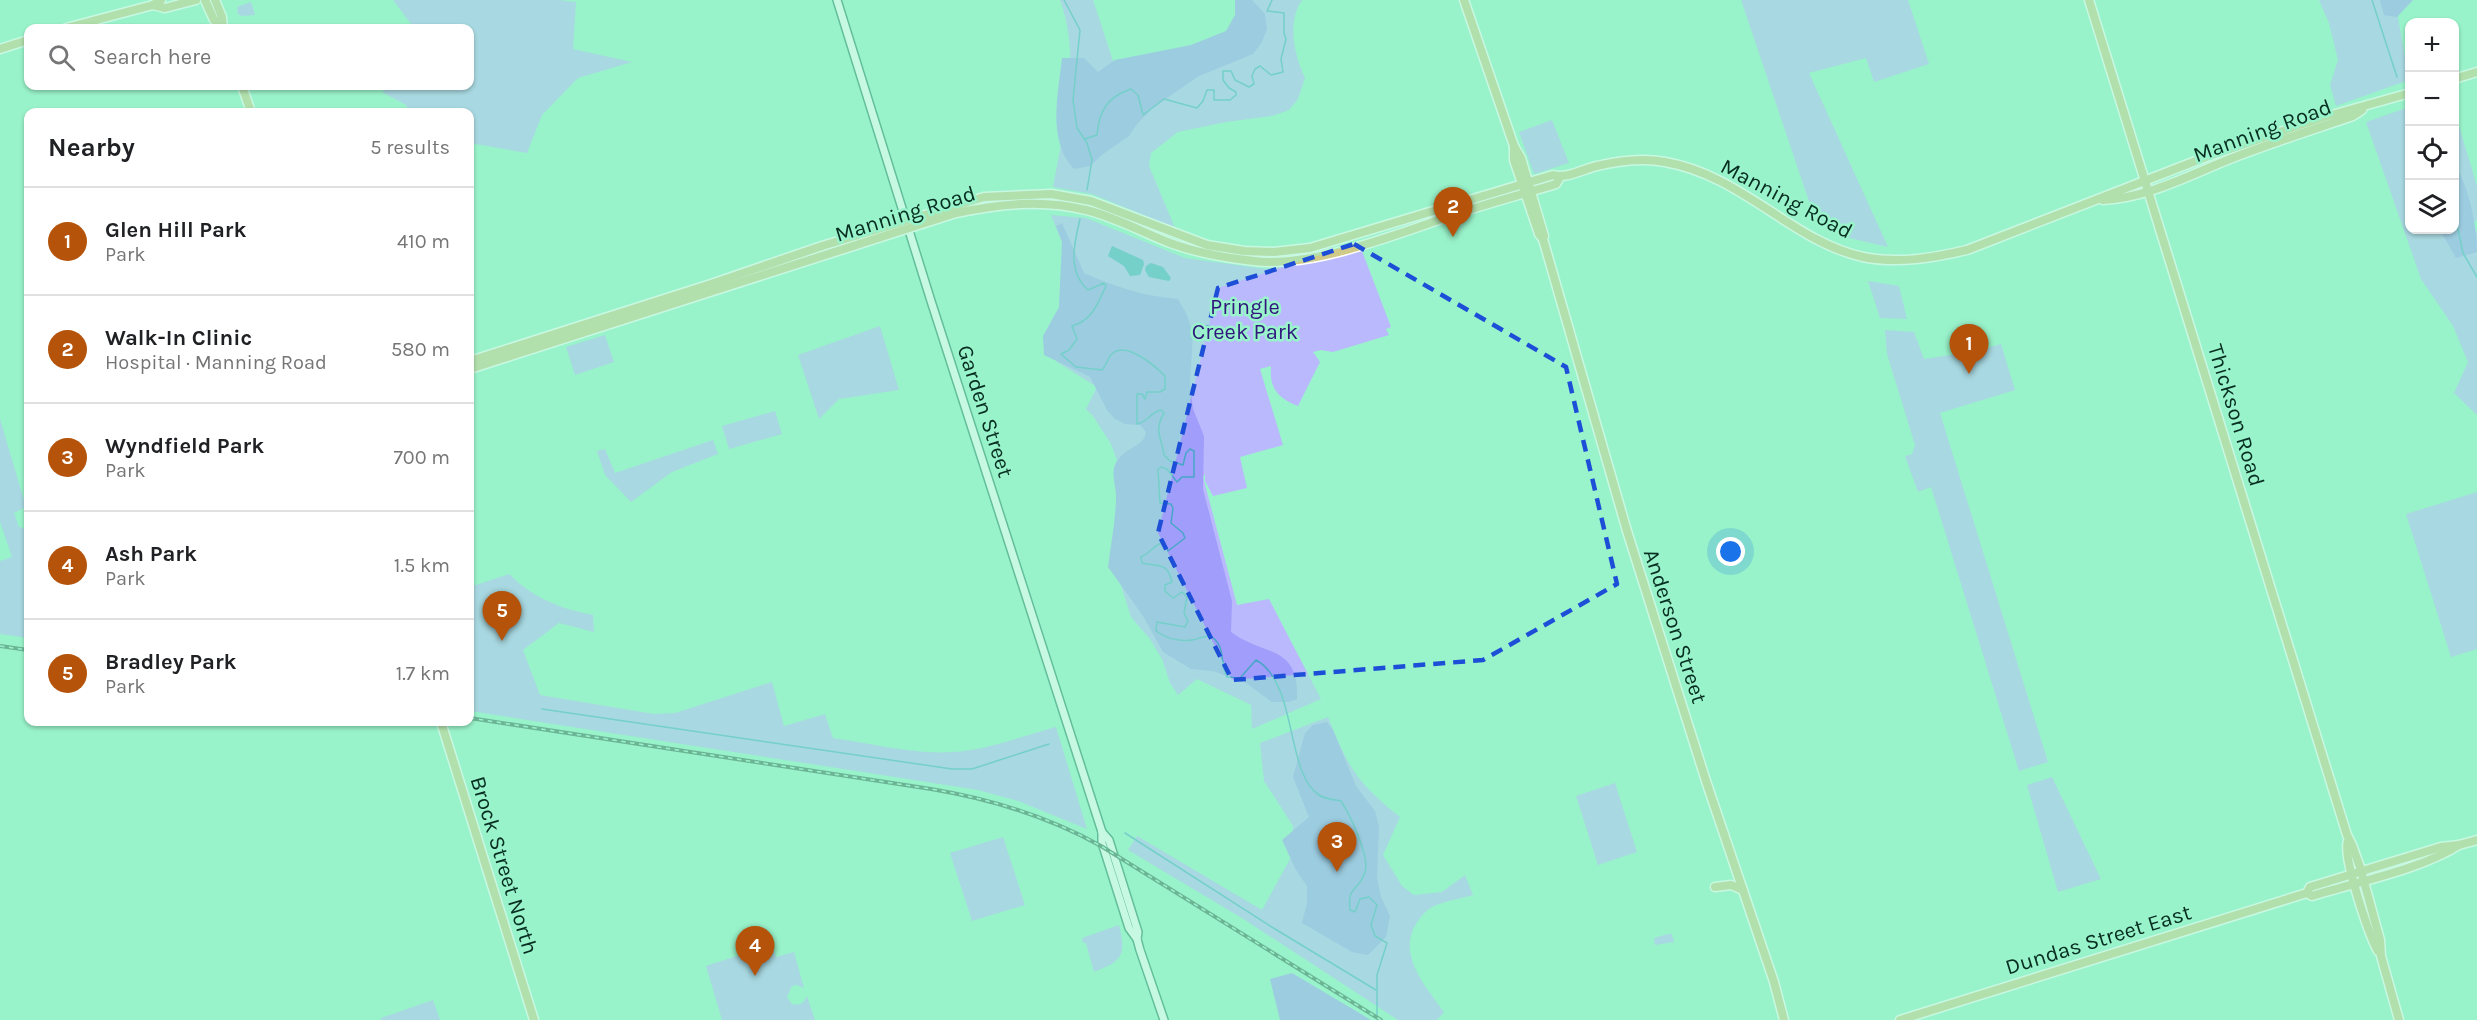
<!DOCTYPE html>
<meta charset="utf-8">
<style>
body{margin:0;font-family:Karla,sans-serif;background:#f2f2f2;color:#202124}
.controls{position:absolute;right:18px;top:18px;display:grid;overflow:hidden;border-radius:12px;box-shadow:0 2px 4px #0004}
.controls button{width:54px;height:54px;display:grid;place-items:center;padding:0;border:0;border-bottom:2px solid #e0e0e0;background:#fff;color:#202124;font:30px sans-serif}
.you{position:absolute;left:1731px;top:552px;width:21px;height:21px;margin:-15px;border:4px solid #fff;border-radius:50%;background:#1a73e8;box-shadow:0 0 0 9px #1a73e833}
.badge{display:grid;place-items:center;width:39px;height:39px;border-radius:50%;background:#b45309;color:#fff;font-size:20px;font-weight:700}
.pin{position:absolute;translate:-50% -50px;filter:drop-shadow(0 2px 3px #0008)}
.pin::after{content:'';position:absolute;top:32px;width:21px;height:18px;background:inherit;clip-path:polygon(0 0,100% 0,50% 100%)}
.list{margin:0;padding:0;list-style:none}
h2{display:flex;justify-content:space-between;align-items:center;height:78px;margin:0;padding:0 24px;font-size:26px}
h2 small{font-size:20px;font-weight:400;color:#757577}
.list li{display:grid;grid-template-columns:39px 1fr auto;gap:18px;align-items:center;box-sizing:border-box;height:108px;padding:0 24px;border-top:2px solid #e0e0e0}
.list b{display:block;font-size:22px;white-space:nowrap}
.list p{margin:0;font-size:20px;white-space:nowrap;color:#757577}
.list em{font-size:20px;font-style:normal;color:#757577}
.icon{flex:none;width:33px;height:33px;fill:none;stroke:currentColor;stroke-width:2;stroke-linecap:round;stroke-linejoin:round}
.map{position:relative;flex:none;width:2477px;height:1020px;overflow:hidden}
.search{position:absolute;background:#fff;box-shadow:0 2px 4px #0004;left:24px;top:24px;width:450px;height:66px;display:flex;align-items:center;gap:15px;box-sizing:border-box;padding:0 21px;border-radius:12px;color:#757577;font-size:22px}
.panel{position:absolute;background:#fff;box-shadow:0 2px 4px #0004;left:24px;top:108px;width:450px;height:618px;border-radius:12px}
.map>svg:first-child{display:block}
</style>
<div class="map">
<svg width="2477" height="1020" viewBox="0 0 2477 1020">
<rect width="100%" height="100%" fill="#99f3cb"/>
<!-- green -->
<g fill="#bab9fd">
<path d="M393,0H559L576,2L573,49L632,62L578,78L542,115L527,153L470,143V112H408L406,105L382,92L388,86H470V28H414Z"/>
<path d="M1060,0H1093L1117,73L1241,31V0H1302C1287,22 1294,55 1305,78L1298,99L1289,110L1272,116L1226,122L1178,132L1151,153L1149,166L1175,228L1092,194L1053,187C1064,127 1082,60 1060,0Z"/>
<path d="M1741,0H1908L1929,64L1874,82L1866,58L1809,73L1888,247L1841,236L1816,222Z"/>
<path d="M2319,0H2395L2409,80L2336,106L2330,85L2338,60L2329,23Z"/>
<path d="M251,2L255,15L242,16L238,14L237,7Z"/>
<path d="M2409,107L2410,230H2454L2455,113L2477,186V220L2473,222L2477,233V415L2454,393L2468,362L2453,326L2421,279L2366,122Z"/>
<path d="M1552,120L1569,163L1534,174L1519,132Z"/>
<path d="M1051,215L1086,218L1185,258L1266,269L1323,260L1362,251L1391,327L1386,329L1389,335L1333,352L1321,350L1313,352L1320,362L1298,406C1278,398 1269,388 1271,366L1260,369L1283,445L1240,457L1247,488L1213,496L1205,481V474L1203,477L1237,605L1269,599L1321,699L1252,729L1251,705L1197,679L1178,695L1170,683L1162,659L1150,639L1131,617L1120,582L1125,482L1111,444L1093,416L1086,409L1097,387L1057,362L1053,347L1070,279L1063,245Z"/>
<path d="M1868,281L1899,286L1907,319L1880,318Z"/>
<path d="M880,326L899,390L839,399L819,419L798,355Z"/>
<path d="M1885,330L1914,332L1924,359L1976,351L2001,344L2015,390L1940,413L2048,762L2019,771L1931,487L1918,492L1905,456L1912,454L1915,445L1887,354Z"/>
<path d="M605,335L614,362L575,375L566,347Z"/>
<path d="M775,411L782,434L729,449L722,426Z"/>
<path d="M0,419L26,507L14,513L19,527L28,529V638L0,634V561L12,557L0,522Z"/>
<path d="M713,440L718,454L672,472L631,502L605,475L597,451L605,449L615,473Z"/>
<path d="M2477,492V649L2451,657L2406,514Z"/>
<path d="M509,574C533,598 561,609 593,615L594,632L559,623L523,650L540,695L654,714L675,713L772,682L784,726L825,714L833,738C869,743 917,755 952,752C987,750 1022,736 1056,727L1087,829L1018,801L978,790L470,711V587Z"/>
<path d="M1328,717C1348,767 1357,783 1400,817L1383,855L1402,886L1414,895L1442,892L1465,875L1473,895C1460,899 1444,901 1432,907C1425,911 1420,918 1416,924C1397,955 1426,987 1444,1012L1437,1020H1398L1245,920L1128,850L1137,836L1262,910L1291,857L1293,826L1264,781L1260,743Z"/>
<path d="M2052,777L2101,879L2058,892L2027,785Z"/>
<path d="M1615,783L1637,852L1598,865L1576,796Z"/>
<path d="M1003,837L1025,905L972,921L950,853Z"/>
<path d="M1119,925C1127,956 1122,961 1094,972L1086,943H1083L1082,938Z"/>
<path d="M1668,934H1672L1674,942L1655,945L1654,938Z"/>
<path d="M770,937L776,957L794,952L804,988L796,985L792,986L787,997L792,1004C800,1006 804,1003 807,996L815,1020H722L706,966L743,954L740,945Z"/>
<path d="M433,1000L440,1020H381V1018Z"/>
</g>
<!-- forest -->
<g fill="#a19dfb">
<path d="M1235,0H1252L1265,14L1267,29L1262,42L1253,54L1199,76L1154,107L1137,124L1129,136L1103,154L1090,166L1074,169C1047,140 1058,95 1062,58H1084L1098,72L1115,60L1191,45L1226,31L1235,15Z"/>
<path d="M2380,0H2413L2397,17L2384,15Z"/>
<path d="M2455,166C2469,185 2477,228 2477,252L2456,258L2440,230H2454Z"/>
<path d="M1062,223L1084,273C1115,287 1144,296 1178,299L1187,315L1193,333L1190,383L1193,409L1204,436L1203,489L1232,601L1231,632C1265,657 1299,644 1297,699L1289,702H1272L1246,683L1213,671L1191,669L1163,652L1143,616L1108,567C1111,543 1116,519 1116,496C1116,487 1112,477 1114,468C1120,447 1145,448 1146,432L1140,425L1125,424L1115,419L1107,410L1090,377L1044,355L1043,336L1059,307L1062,241L1056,226Z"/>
<path d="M1327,722L1333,730L1356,786L1375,811L1379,827L1377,877L1381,897L1390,916L1386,937L1368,955L1352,952L1302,923L1307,903V886L1296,870L1282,840L1309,817L1293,777L1305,733L1313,725Z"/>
<path d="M1292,973L1371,1020H1280L1270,979Z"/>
</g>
<!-- water -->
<g fill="#47a6c7">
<path d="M1112,246L1143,260L1144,264L1140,275L1130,276L1124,266L1108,256Z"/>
<path d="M1151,263L1163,267L1171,278L1169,281L1149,277L1145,270L1146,266Z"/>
</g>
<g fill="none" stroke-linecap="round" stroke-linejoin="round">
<!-- stream -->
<g stroke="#47a6c7" stroke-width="1.5">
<path d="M1064,0L1080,30L1073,100L1077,128L1087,143L1092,160L1087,190"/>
<path d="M2372,0L2397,77"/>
<path d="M2407,116L2410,127"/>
<path d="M1084,139L1097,135C1099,111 1107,97 1131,89L1138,95L1143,115L1164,99L1197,108L1203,101L1207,90H1214V100H1230L1236,95V92L1229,88L1223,80V71H1231L1235,80L1249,87L1254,84L1252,76L1255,69L1260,66L1271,75L1283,72L1281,59L1286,39L1284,33V13L1267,11L1272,0"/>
<path d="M2454,210L2463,253L2477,277"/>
<path d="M1080,219C1074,244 1067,271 1088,290L1104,283L1106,286C1098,303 1092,321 1072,326L1077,339L1069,350L1061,354L1076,367L1102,370C1107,365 1107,358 1112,354C1125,340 1155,366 1165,376V389L1160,392H1147L1145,399L1142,394H1137V424C1148,422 1151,412 1161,410L1164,413C1153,432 1162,437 1164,455L1170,461L1183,465L1186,453L1190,449L1194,451V477H1182L1177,482L1167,469L1161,467L1158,469L1160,503L1171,504L1173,508L1171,523L1183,533L1185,538L1168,551L1164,542C1155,544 1150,553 1141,557L1142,563C1158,567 1167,561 1172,582L1165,585V591L1173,598L1182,592L1187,597L1184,613L1188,621L1185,627L1157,622L1156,631C1166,638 1179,642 1192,640C1201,639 1209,631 1217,642C1225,651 1220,665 1227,677L1240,678L1256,660C1298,683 1285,773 1319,795C1325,799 1335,800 1341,801C1350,815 1370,856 1365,872C1359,892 1347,884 1350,910L1355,912L1360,899L1369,897L1377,905L1371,925L1375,936L1387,943L1377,975V1020"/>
<path d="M542,709L952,769H972L1049,744"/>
<path d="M1125,833L1275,929L1376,990"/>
</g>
<defs>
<g id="minor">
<path d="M837,0L931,301L1102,832V843L1129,928L1137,939"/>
<path d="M1102,832L1109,840L1138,932L1137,939L1140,950L1164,1020"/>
</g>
<g id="major">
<path d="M205,0L214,20L221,24"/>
<path d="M215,0L222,17L223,28"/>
<path d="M1464,0L1514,146L1521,158L1544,236"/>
<path d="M2089,0L2347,835L2352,845L2360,867L2380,940L2381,956L2399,1020"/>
<path d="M153,5L165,8L196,0"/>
<path d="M66,28L153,5L161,0"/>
<path d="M0,49L28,40"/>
<path d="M2454,79L2477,72"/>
<path d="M242,86L251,112"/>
<path d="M1514,146V160L1539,234L1543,239L1627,531L1706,781L1774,982L1784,1020"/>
<path d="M2103,200C2147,198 2190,175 2230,159C2271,143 2312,130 2353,116L2362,110"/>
<path d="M470,361L711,284L822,246L984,197L1051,194L1091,201L1207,245L1244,251L1274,252L1310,248L1553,175C1567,179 1583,169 1597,166C1618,161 1644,158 1665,162C1742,175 1793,242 1863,257C1898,264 1933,258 1967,250L2206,157L2321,118L2410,93"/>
<path d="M470,369L956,213C999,204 1042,199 1086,210C1115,217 1142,232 1170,243C1197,253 1226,258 1254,261C1314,268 1399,233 1456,214C1489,203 1523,194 1556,184L1560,177"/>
<path d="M441,722L534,1020"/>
<path d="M2348,841C2342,856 2369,935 2378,951"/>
<path d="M1715,887L1731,885L1743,890"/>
<path d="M2307,893L2310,887L2441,847L2459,845L2477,840"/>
<path d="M1900,1020L2307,893L2312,896C2357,882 2422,869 2459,845"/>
</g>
</defs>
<!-- minor casing -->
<use href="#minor" stroke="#20815e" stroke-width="10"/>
<!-- major casing -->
<use href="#major" stroke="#fff" stroke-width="11"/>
<!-- minor -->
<use href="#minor" stroke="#fff" stroke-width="7"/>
<!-- major -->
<use href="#major" stroke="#d0ca89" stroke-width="8"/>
<defs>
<g id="rail">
<path d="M0,646L28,650"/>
<path d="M470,718L931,789C991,799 1047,816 1101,846L1381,1020"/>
</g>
</defs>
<!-- rail casing -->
<use href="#rail" stroke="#346b55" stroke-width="4"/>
<!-- rail -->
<use href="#rail" stroke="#99f3cb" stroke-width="1.5" stroke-dasharray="4.5" stroke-linecap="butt"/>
</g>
<!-- marked area -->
<path d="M0 0H2477V1020H0ZM1354,244L1566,367L1617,584L1483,660L1232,680L1158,533L1218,288Z" fill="#99f3cb" fill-opacity=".55" fill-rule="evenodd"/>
<path fill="none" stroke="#1d4ed8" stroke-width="4.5" stroke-dasharray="12 8" stroke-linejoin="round" d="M1354,244L1566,367L1617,584L1483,660L1232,680L1158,533L1218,288Z"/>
<g text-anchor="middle" stroke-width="5" stroke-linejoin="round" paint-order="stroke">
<!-- street labels -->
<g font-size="22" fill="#072e20" stroke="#99f3cb">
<text transform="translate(2262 130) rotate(-20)" y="8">Manning Road</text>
<text transform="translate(1787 198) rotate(28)" y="8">Manning Road</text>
<text transform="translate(905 213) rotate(-17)" y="8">Manning Road</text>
<text transform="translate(986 411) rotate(72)" y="8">Garden Street</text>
<text transform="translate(2237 415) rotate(73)" y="8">Thickson Road</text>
<text transform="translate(1676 626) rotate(72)" y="8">Anderson Street</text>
<text transform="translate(505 865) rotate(73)" y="8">Brock Street North</text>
<text transform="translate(2098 939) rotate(-17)" y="8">Dundas Street East</text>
</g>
<!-- park labels -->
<g font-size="22" fill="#30167d" stroke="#99f3cb">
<text x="1245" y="314">Pringle<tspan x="1245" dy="25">Creek Park</tspan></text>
</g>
</g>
</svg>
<div class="controls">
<button>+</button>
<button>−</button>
<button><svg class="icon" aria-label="locate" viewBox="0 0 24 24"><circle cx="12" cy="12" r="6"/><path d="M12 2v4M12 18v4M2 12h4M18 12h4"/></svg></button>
<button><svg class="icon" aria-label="layers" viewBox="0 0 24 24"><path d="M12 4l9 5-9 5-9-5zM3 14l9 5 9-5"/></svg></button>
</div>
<div class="you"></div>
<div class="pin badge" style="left:1969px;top:374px">1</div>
<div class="pin badge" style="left:1453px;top:237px">2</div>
<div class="pin badge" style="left:1337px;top:872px">3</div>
<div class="pin badge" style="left:755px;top:976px">4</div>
<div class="pin badge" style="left:502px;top:641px">5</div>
<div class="search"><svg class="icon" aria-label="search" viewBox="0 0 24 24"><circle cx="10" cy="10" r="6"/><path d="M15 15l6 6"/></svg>Search here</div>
<section class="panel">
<h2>Nearby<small>5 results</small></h2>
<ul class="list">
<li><span class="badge">1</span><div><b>Glen Hill Park</b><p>Park</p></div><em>410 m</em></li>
<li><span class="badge">2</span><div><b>Walk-In Clinic</b><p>Hospital · Manning Road</p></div><em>580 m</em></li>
<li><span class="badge">3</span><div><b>Wyndfield Park</b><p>Park</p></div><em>700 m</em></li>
<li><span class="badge">4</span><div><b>Ash Park</b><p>Park</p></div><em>1.5 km</em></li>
<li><span class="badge">5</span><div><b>Bradley Park</b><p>Park</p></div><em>1.7 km</em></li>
</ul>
</section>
</div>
